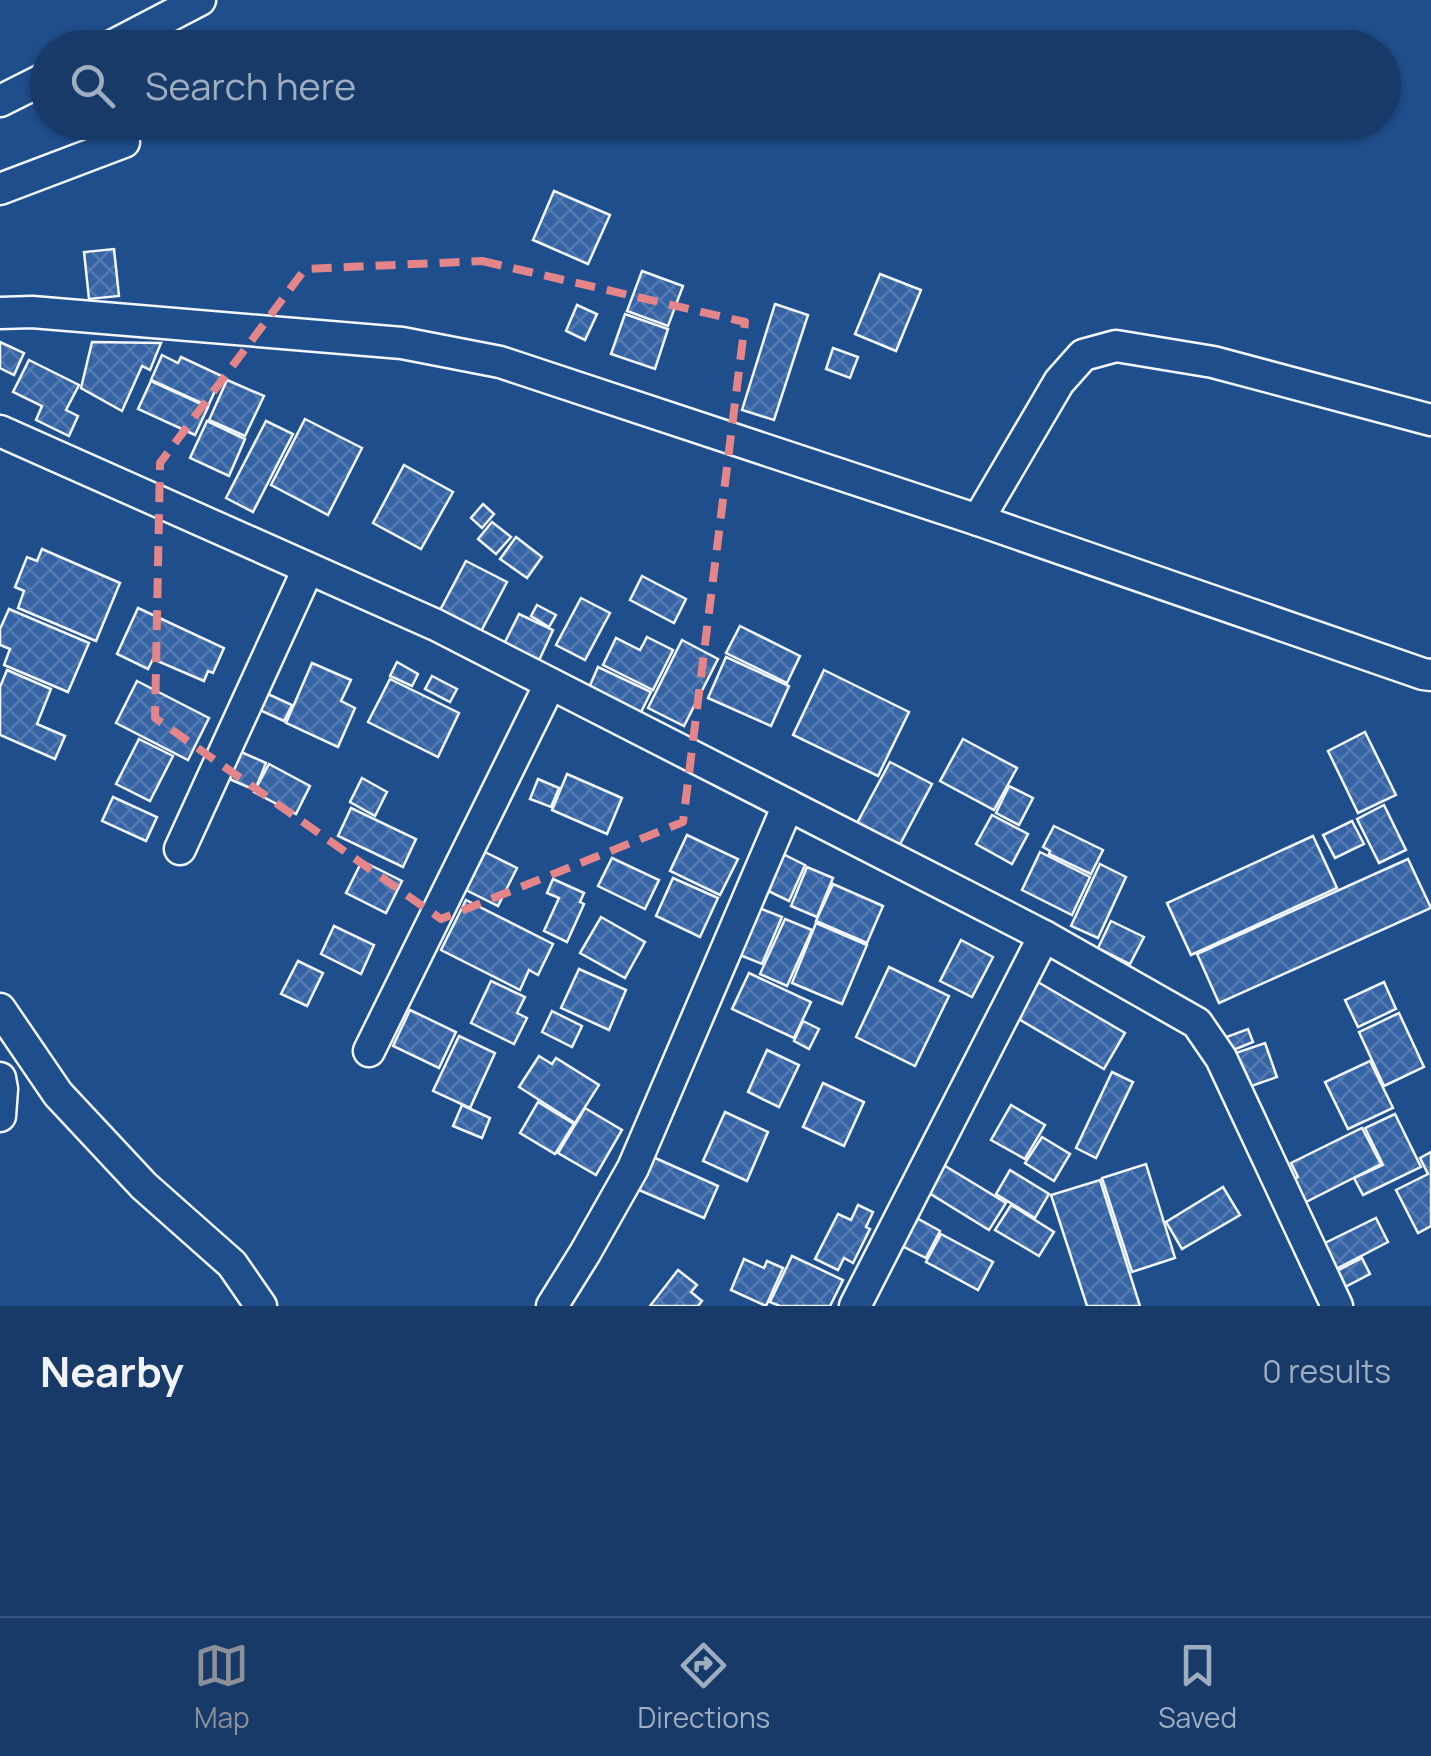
<!DOCTYPE html>
<style>
body{margin:0;font-family:Manrope,sans-serif;background:#20416f;color:#f1f3f6}
.list{margin:0;padding:0;list-style:none}
h2{display:flex;justify-content:space-between;align-items:center;height:130px;margin:0;padding:0 40px;font-size:42px}
h2 small{font-size:32px;font-weight:400;color:#9eadc0}
.icon{flex:none;width:55px;height:55px;fill:none;stroke:currentColor;stroke-width:2;stroke-linecap:round;stroke-linejoin:round}
.map{position:relative;flex:none;width:1431px;height:1306px;overflow:hidden}
.search{position:absolute;background:#173a69;box-shadow:0 2px 8px #0004;left:30px;right:30px;top:30px;height:110px;display:flex;align-items:center;gap:25px;box-sizing:border-box;padding:0 35px;border-radius:55px;color:#9eadc0;font-size:38px}
.sheet{height:310px;background:#173a69}
nav{display:flex;justify-content:space-around;align-items:center;box-sizing:border-box;height:140px;border-top:2px solid #36547d;background:#173a69;font-size:28px;color:#9eadc0}
nav a{display:grid;justify-items:center;gap:5px}
nav .on{color:#8c9099}
.map>svg:first-child{display:block}
</style>
<div class="map">
<svg width="1431" height="1306" viewBox="0 0 1431 1306">
<defs>
<pattern id="building-cross-hatch" width="8" height="8" patternUnits="userSpaceOnUse" patternTransform="scale(2.5)"><rect width="8" height="8" fill="#3563a3"/><path d="M0 0l8 8M0 8l8-8" fill="none" stroke="#537ab1"/></pattern>
</defs>
<rect width="100%" height="100%" fill="#1f4e8c"/>
<!-- building -->
<g fill="url(#building-cross-hatch)" stroke="#f2f6ff" stroke-width="2.5">
<path d="M554,191L610,215L588,264L533,240Z"/>
<path d="M114,249L119,296L89,299L84,252Z"/>
<path d="M642,271L683,286L668,326L627,311Z"/>
<path d="M880,274L921,290L896,351L855,334Z"/>
<path d="M775,304L808,315L774,420L742,410Z"/>
<path d="M577,305L597,314L585,340L566,331Z"/>
<path d="M625,314L668,329L655,369L611,354Z"/>
<path d="M0,342L24,353L14,375L0,368Z"/>
<path d="M92,342L161,343L150,370L142,366L122,411L81,388Z"/>
<path d="M833,348L858,357L850,378L826,369Z"/>
<path d="M162,355L178,363L181,357L222,376L208,406L151,380Z"/>
<path d="M29,360L79,385L66,410L78,416L69,436L36,420L42,406L13,392Z"/>
<path d="M227,380L264,396L245,436L209,420Z"/>
<path d="M151,381L208,407L195,435L138,409Z"/>
<path d="M305,419L362,448L328,515L271,485Z"/>
<path d="M207,421L245,439L229,476L190,458Z"/>
<path d="M266,421L293,434L253,512L226,498Z"/>
<path d="M404,465L453,492L421,549L373,523Z"/>
<path d="M483,504L494,514L482,528L471,518Z"/>
<path d="M492,522L511,537L496,554L478,539Z"/>
<path d="M516,537L542,557L527,578L500,559Z"/>
<path d="M42,549L120,583L96,641L18,608L24,591L15,587L27,557L37,561Z"/>
<path d="M466,561L507,582L478,637L437,616Z"/>
<path d="M642,576L686,599L674,623L630,600Z"/>
<path d="M581,598L610,613L585,660L556,645Z"/>
<path d="M537,605L556,615L549,627L531,616Z"/>
<path d="M138,608L224,648L213,673L208,671L204,681L153,659L148,669L117,654Z"/>
<path d="M9,609L89,643L68,692L4,665L10,649L0,645V629Z"/>
<path d="M519,614L553,630L535,669L500,652Z"/>
<path d="M740,626L800,656L787,683L726,653Z"/>
<path d="M647,637L673,650L653,690L603,665L616,638L640,650Z"/>
<path d="M682,640L718,659L684,726L648,708Z"/>
<path d="M726,657L789,686L771,726L708,698Z"/>
<path d="M397,662L418,674L412,686L390,676Z"/>
<path d="M312,663L351,680L341,701L355,708L338,747L286,723Z"/>
<path d="M598,667L651,692L640,714L588,690Z"/>
<path d="M7,670L51,689L37,724L65,736L55,759L0,735V687Z"/>
<path d="M824,670L909,712L878,776L793,735Z"/>
<path d="M432,676L457,689L450,702L425,689Z"/>
<path d="M390,679L459,713L438,757L368,722Z"/>
<path d="M137,681L209,718L188,760L116,723Z"/>
<path d="M257,694L266,698L268,694L292,705L284,721L251,706Z"/>
<path d="M1365,732L1396,795L1358,813L1328,751Z"/>
<path d="M139,739L173,756L150,801L116,784Z"/>
<path d="M963,739L1017,768L994,810L940,781Z"/>
<path d="M239,751L266,763L255,790L227,778Z"/>
<path d="M890,762L932,784L898,848L856,825Z"/>
<path d="M269,764L310,786L296,814L254,792Z"/>
<path d="M567,774L622,798L607,834L552,810Z"/>
<path d="M362,778L387,792L375,816L350,802Z"/>
<path d="M538,779L559,788L551,807L530,799Z"/>
<path d="M1009,786L1033,798L1019,825L996,813Z"/>
<path d="M113,797L157,817L146,841L102,821Z"/>
<path d="M1384,805L1406,850L1379,863L1357,819Z"/>
<path d="M351,808L416,839L403,867L338,836Z"/>
<path d="M992,815L1028,834L1012,864L976,844Z"/>
<path d="M1352,821L1364,844L1335,858L1323,835Z"/>
<path d="M1054,826L1103,850L1091,874L1049,854L1050,851L1043,847Z"/>
<path d="M687,835L738,859L720,895L670,871Z"/>
<path d="M1313,836L1337,888L1191,955L1167,903Z"/>
<path d="M483,851L517,868L498,906L464,889Z"/>
<path d="M779,852L805,865L789,901L762,888Z"/>
<path d="M1040,852L1090,877L1072,915L1022,890Z"/>
<path d="M612,858L659,880L645,909L598,886Z"/>
<path d="M1408,859L1431,908L1219,1003L1197,954Z"/>
<path d="M362,861L402,881L386,913L346,893Z"/>
<path d="M1100,864L1126,877L1098,938L1071,926Z"/>
<path d="M807,867L833,878L817,917L791,906Z"/>
<path d="M673,878L718,898L700,937L656,916Z"/>
<path d="M553,879L584,893L580,902L584,904L567,942L544,931L559,898L547,893Z"/>
<path d="M833,884L883,906L867,943L816,921Z"/>
<path d="M466,900L553,944L538,975L529,970L520,990L441,950Z"/>
<path d="M754,906L782,917L762,964L735,953Z"/>
<path d="M601,917L645,942L625,978L580,953Z"/>
<path d="M785,919L812,930L787,986L760,974Z"/>
<path d="M1111,921L1144,937L1130,964L1098,948Z"/>
<path d="M816,923L867,945L842,1004L792,983Z"/>
<path d="M334,926L374,945L361,974L321,954Z"/>
<path d="M961,940L993,957L972,997L940,981Z"/>
<path d="M298,961L323,973L307,1006L281,994Z"/>
<path d="M889,967L949,996L915,1066L856,1037Z"/>
<path d="M579,969L626,990L609,1030L561,1008Z"/>
<path d="M749,973L811,1002L794,1038L732,1009Z"/>
<path d="M1031,978L1125,1033L1104,1069L1010,1014Z"/>
<path d="M491,981L525,997L517,1013L527,1018L514,1044L471,1023Z"/>
<path d="M1384,982L1396,1009L1358,1027L1345,1000Z"/>
<path d="M410,1010L456,1032L439,1068L393,1046Z"/>
<path d="M552,1011L582,1026L572,1047L542,1032Z"/>
<path d="M1399,1013L1424,1067L1384,1086L1359,1032Z"/>
<path d="M803,1021L819,1029L809,1049L794,1041Z"/>
<path d="M1248,1029L1253,1042L1226,1053L1221,1039Z"/>
<path d="M459,1036L495,1053L470,1108L433,1091Z"/>
<path d="M1265,1043L1277,1077L1243,1089L1230,1055Z"/>
<path d="M767,1050L799,1065L779,1107L748,1092Z"/>
<path d="M539,1056L552,1064L556,1058L599,1085L575,1123L519,1087Z"/>
<path d="M1370,1061L1393,1108L1348,1129L1325,1082Z"/>
<path d="M1112,1072L1133,1082L1096,1158L1076,1148Z"/>
<path d="M823,1083L864,1102L844,1146L803,1127Z"/>
<path d="M538,1102L574,1124L555,1154L520,1133Z"/>
<path d="M462,1105L490,1118L482,1138L453,1126Z"/>
<path d="M1011,1105L1045,1125L1025,1159L991,1140Z"/>
<path d="M585,1108L622,1130L596,1175L558,1153Z"/>
<path d="M725,1112L768,1132L747,1181L703,1161Z"/>
<path d="M1395,1114L1421,1167L1363,1195L1354,1178L1383,1165L1365,1128Z"/>
<path d="M1362,1128L1381,1164L1300,1205L1289,1181L1298,1177L1291,1163Z"/>
<path d="M1042,1137L1070,1154L1054,1181L1025,1163Z"/>
<path d="M1431,1152V1226L1418,1233L1396,1190L1428,1174L1420,1158Z"/>
<path d="M653,1157L718,1186L704,1218L639,1190Z"/>
<path d="M937,1161L1006,1203L989,1230L921,1188Z"/>
<path d="M1146,1164L1175,1258L1132,1272L1102,1178Z"/>
<path d="M1010,1170L1049,1194L1035,1218L996,1194Z"/>
<path d="M1100,1180L1140,1306H1087L1051,1195Z"/>
<path d="M1223,1187L1240,1215L1182,1249L1166,1222Z"/>
<path d="M858,1205L873,1212L866,1227L870,1229L853,1263L844,1258L838,1270L815,1259L838,1214L851,1220Z"/>
<path d="M1011,1205L1054,1232L1039,1256L995,1230Z"/>
<path d="M915,1217L940,1231L926,1258L900,1245Z"/>
<path d="M1376,1218L1388,1242L1334,1270L1321,1245Z"/>
<path d="M941,1234L993,1262L978,1290L926,1262Z"/>
<path d="M792,1256L843,1280L830,1306H780L770,1302Z"/>
<path d="M1362,1258L1370,1274L1343,1288L1335,1272Z"/>
<path d="M744,1259L764,1268L767,1261L783,1268L766,1306L731,1290Z"/>
<path d="M678,1270L697,1285L691,1292L702,1301L698,1306H650Z"/>
</g>
<g fill="none" stroke-linecap="round" stroke-linejoin="round">
<defs>
<g id="minor">
<path d="M108,48L200,0"/>
<path d="M0,101L48,77"/>
<path d="M0,189L124,142"/>
<path d="M0,313L32,312L402,343L500,362L978,520L1423,674L1431,675"/>
<path d="M0,431L436,625L1044,936L1197,1023L1221,1058L1337,1306"/>
<path d="M978,520L1059,382L1083,355L1116,346L1213,362L1431,420"/>
<path d="M180,849L308,569"/>
<path d="M0,1009L58,1094L144,1186L232,1264L261,1306"/>
<path d="M369,1051L550,684"/>
<path d="M0,1078L2,1089L0,1116"/>
<path d="M552,1306L585,1253L633,1168L788,805"/>
<path d="M855,1306L1044,936"/>
</g>
</defs>
<!-- minor casing -->
<use href="#minor" stroke="#f2f6ff" stroke-width="35"/>
<!-- minor -->
<use href="#minor" stroke="#1f4e8c" stroke-width="30"/>
</g>
<!-- marked area -->
<path fill="none" stroke="#e38589" stroke-width="8" stroke-dasharray="20 12" stroke-linejoin="round" d="M482,261L745,322L683,822L441,919L155,718L160,463L305,269Z"/>
</svg>
<div class="search"><svg class="icon" aria-label="search" viewBox="0 0 24 24"><circle cx="10" cy="10" r="6"/><path d="M15 15l6 6"/></svg>Search here</div>
</div>
<section class="sheet">
<h2>Nearby<small>0 results</small></h2>
<ul class="list">
</ul>
</section>
<nav>
<a class="on"><svg class="icon" aria-label="map" viewBox="0 0 24 24"><path d="M3 6l6-2 6 2 6-2v14l-6 2-6-2-6 2zM9 4v14M15 6v14"/></svg>Map</a>
<a><svg class="icon" aria-label="directions" viewBox="0 0 24 24"><path d="M12 3l9 9-9 9-9-9zM9 14v-3h6M13 9l2 2-2 2"/></svg>Directions</a>
<a><svg class="icon" aria-label="saved" viewBox="0 0 24 24"><path d="M7 4h10v16l-5-4-5 4z"/></svg>Saved</a>
</nav>
